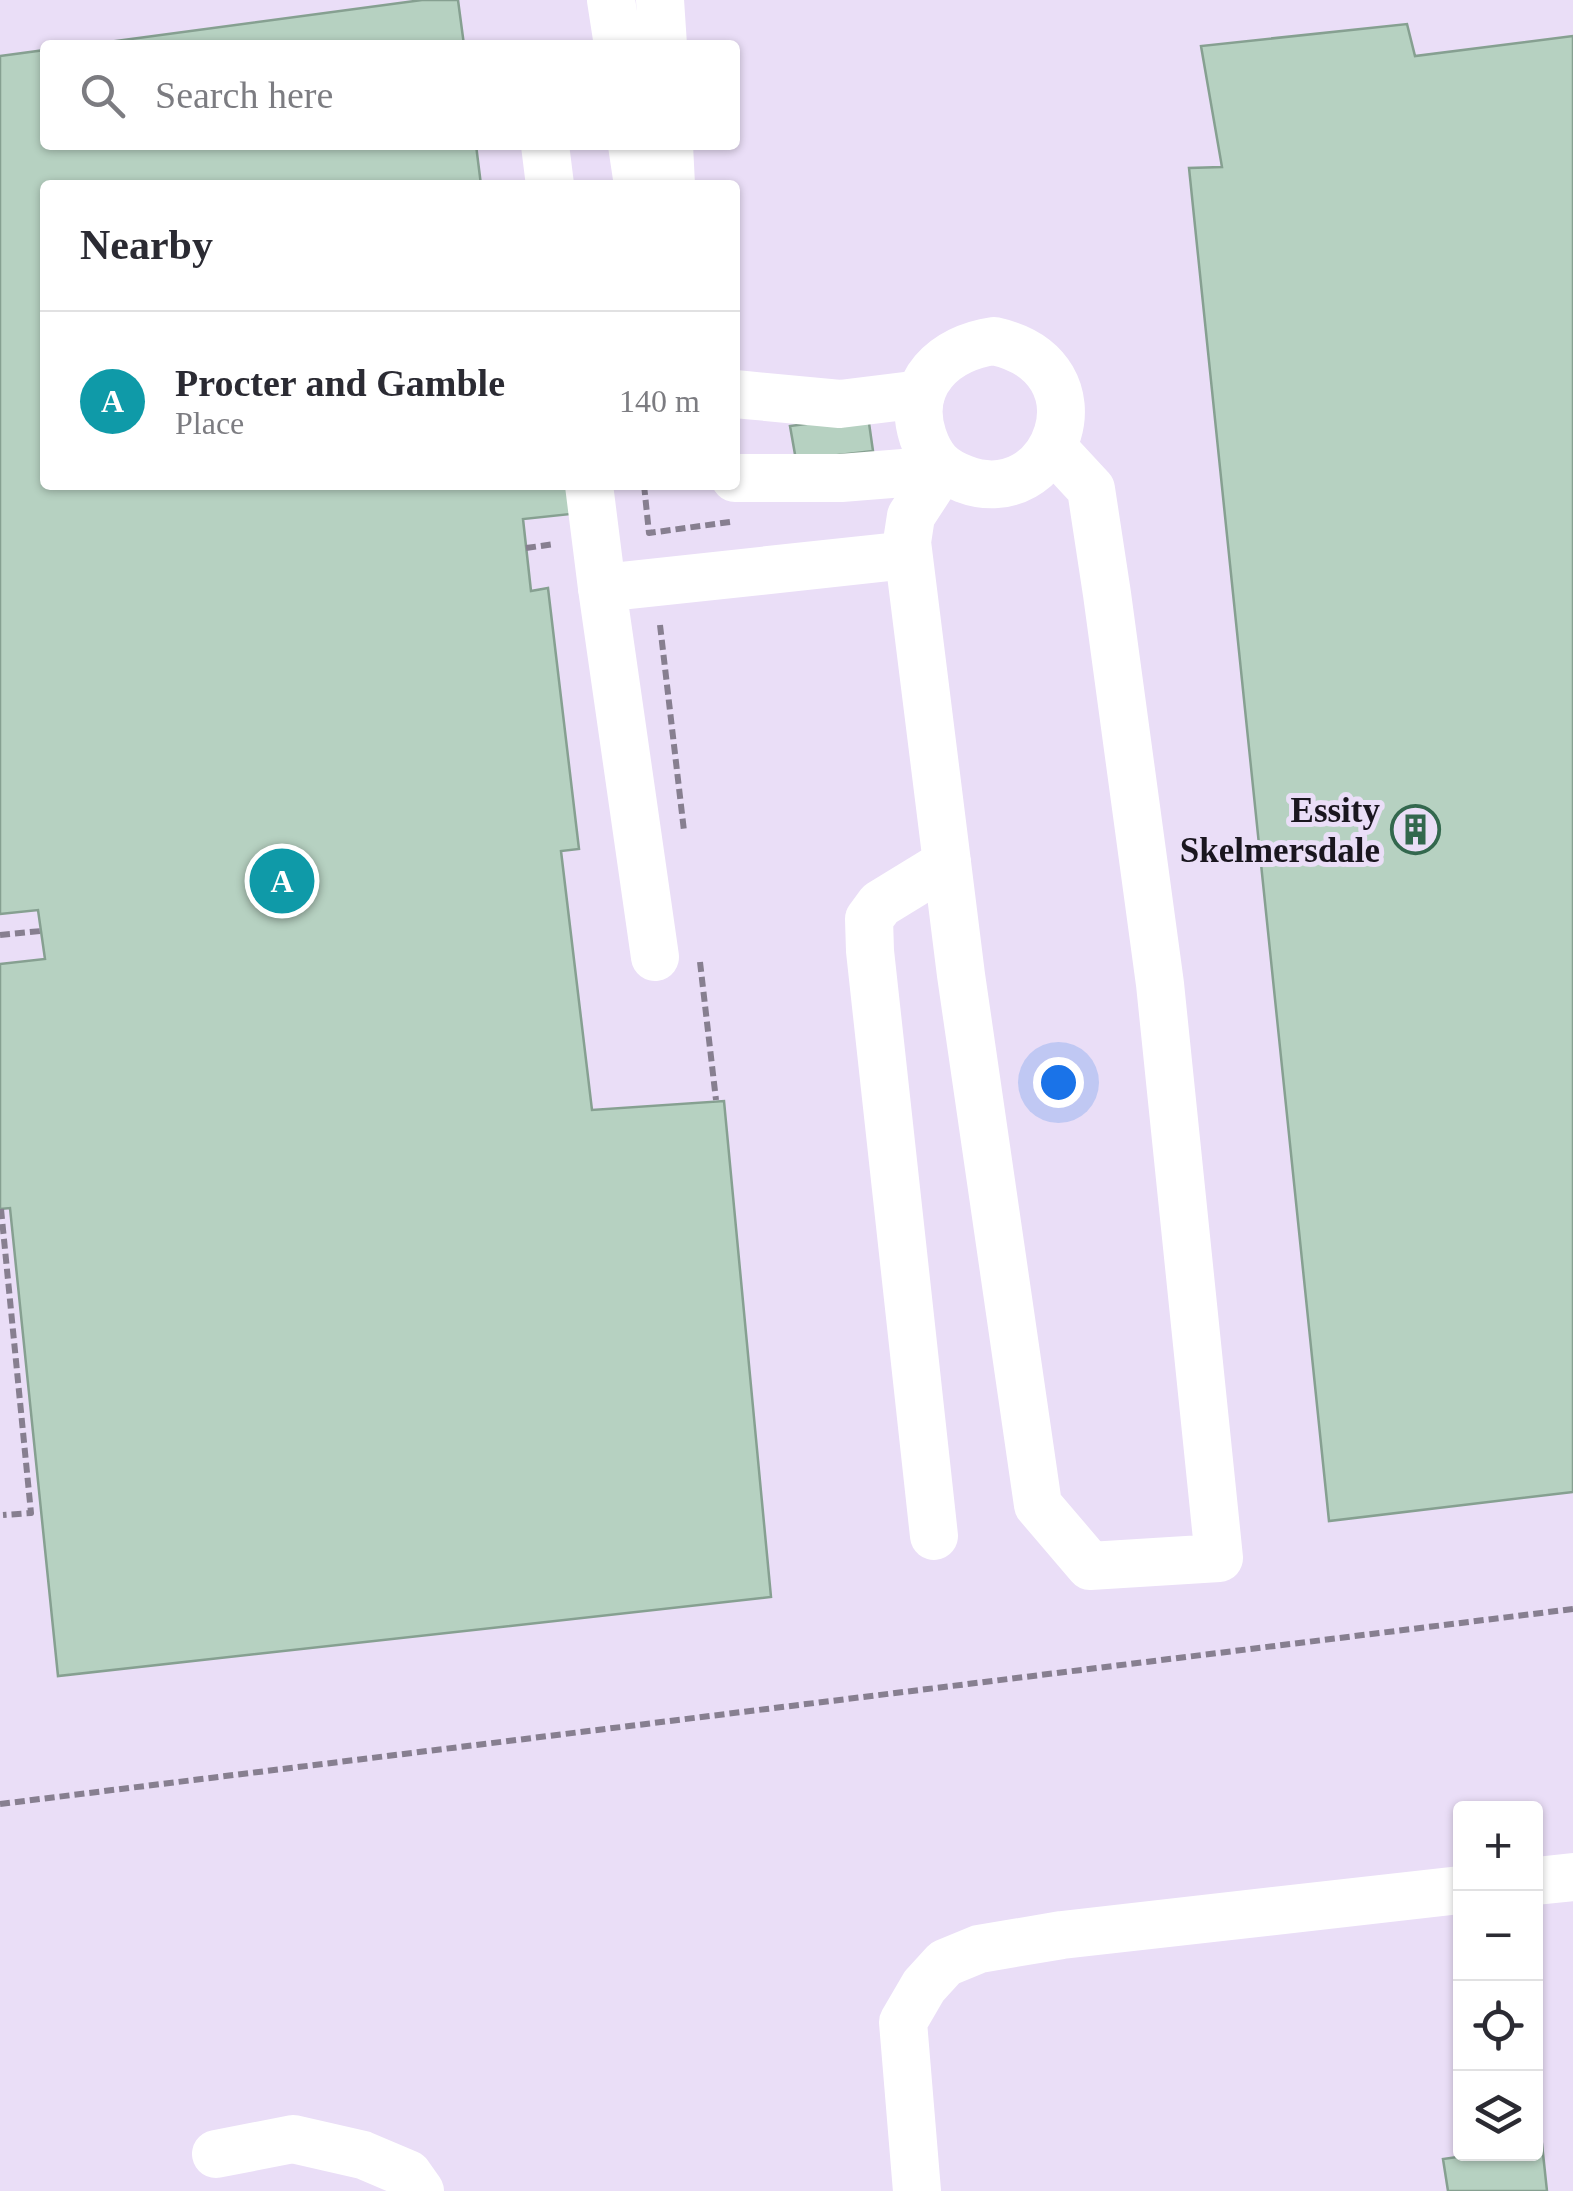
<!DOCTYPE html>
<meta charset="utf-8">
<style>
body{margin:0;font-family:"Times New Roman",serif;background:#f2f2f3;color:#2b2b33}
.controls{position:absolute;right:30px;bottom:30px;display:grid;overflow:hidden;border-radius:10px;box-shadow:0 2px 8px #0004}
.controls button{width:90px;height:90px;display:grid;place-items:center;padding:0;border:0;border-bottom:2px solid #e1e1e2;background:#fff;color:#2b2b33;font:50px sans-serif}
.you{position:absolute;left:1058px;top:1082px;width:35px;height:35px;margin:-25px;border:8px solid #fff;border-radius:50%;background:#1a73e8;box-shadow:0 0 0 15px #1a73e833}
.badge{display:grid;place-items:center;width:65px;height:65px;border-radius:50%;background:#1a73e8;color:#fff;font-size:32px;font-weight:700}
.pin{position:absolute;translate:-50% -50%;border:5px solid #fff;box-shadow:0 2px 10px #0006}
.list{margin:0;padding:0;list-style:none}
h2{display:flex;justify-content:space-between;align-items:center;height:130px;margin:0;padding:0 40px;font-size:42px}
h2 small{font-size:32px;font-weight:400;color:#7c7c81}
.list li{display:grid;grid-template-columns:65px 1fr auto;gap:30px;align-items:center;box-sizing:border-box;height:180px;padding:0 40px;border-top:2px solid #e1e1e2}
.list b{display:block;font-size:38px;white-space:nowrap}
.list p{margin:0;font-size:32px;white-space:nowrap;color:#7c7c81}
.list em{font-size:32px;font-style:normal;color:#7c7c81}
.icon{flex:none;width:55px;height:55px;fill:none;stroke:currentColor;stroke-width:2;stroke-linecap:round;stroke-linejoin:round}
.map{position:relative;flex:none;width:1573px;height:2191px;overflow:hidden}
.search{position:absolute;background:#fff;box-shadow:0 2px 8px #0004;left:40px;top:40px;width:700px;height:110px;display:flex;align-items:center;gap:25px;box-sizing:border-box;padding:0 35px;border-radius:10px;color:#7c7c81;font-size:38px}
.panel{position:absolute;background:#fff;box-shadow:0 2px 8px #0004;left:40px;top:180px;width:700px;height:310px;border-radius:10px}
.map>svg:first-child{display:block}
</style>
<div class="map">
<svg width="1573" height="2191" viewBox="0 0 1573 2191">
<rect width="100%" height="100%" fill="#eadef7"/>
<!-- building -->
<g fill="#b6d1c1" stroke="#86a091" stroke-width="2.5">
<path d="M422,0H458L464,45H86Z"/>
<path d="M1407,24L1415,56L1573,36V1492L1329,1521L1189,168L1222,167L1201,46Z"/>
<path d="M45,50V145H476L481,185H45V485H568L571,514L523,519L531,591L548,588L579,849L561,851L592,1110L724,1101L771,1597L58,1676L10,1208L0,1209V964L45,959L38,910L0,914V56Z"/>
<path d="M868,416L873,451L796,460L790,426Z"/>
<path d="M1542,2144L1547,2191H1448L1443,2159L1478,2154H1536V2145Z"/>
</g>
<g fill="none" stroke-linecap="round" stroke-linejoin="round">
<!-- path -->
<g stroke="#877f90" stroke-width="6" stroke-dasharray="10 5" stroke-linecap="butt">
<path d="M644,485L649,533L730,522"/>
<path d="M526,548L555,544"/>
<path d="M660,625L684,831"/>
<path d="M0,935L41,931"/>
<path d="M700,962L716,1100"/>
<path d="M1,1209L31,1513L3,1515"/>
<path d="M0,1804L1573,1609"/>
</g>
<!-- minor -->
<g stroke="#fff" stroke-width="48">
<path d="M611,0L618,45"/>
<path d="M660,0L663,45"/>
<path d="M545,145L550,185"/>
<path d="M632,145L638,185"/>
<path d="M669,145L671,185"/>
<path d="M994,341C1112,367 1056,514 964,479C941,470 931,460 923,437C905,383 945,348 994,341Z"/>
<path d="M735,394L840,404L921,394"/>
<path d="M941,470L911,516L907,542L961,975L1038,1505L1090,1566L1219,1558L1160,984L1107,594L1091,489L1053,448"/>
<path d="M735,478H841L941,470"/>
<path d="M589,485L602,588"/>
<path d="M655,957L602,588L908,555"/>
<path d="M934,1536L870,951L869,919L880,904L947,863"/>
<path d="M1536,1881L1573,1877"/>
<path d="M216,2154L293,2139L363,2155L408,2174L420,2191"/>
<path d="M917,2191L903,2022L924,1986L945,1963L979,1949L1062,1935L1460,1890"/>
</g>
</g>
<!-- icons -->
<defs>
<symbol id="building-ring" viewBox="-11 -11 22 22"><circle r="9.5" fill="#eadef7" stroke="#33684e" stroke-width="1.5"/><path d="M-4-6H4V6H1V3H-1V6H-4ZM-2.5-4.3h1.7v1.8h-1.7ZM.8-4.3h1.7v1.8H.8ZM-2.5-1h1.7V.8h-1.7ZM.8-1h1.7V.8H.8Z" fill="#33684e"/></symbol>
</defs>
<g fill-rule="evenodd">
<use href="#building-ring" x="1388" y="802" width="55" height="55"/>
</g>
<g text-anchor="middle" stroke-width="10" stroke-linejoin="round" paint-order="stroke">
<!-- poi labels -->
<g font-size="35" font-weight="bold" fill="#1a161f" stroke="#eadef7" text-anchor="end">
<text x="1380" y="822">Essity<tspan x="1380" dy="40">Skelmersdale</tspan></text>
</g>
</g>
</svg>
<div class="controls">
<button>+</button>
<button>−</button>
<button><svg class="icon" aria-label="locate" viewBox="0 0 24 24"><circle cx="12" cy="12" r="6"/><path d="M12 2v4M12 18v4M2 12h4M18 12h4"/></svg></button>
<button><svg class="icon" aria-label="layers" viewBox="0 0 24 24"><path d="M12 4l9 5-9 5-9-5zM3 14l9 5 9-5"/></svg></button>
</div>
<div class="you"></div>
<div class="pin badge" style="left:282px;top:881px;background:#0f9aa8">A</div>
<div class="search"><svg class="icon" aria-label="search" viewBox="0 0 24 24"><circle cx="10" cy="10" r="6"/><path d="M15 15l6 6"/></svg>Search here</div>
<section class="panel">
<h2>Nearby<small></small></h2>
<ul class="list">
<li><span class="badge" style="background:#0f9aa8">A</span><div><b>Procter and Gamble</b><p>Place</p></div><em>140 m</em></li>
</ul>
</section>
</div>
